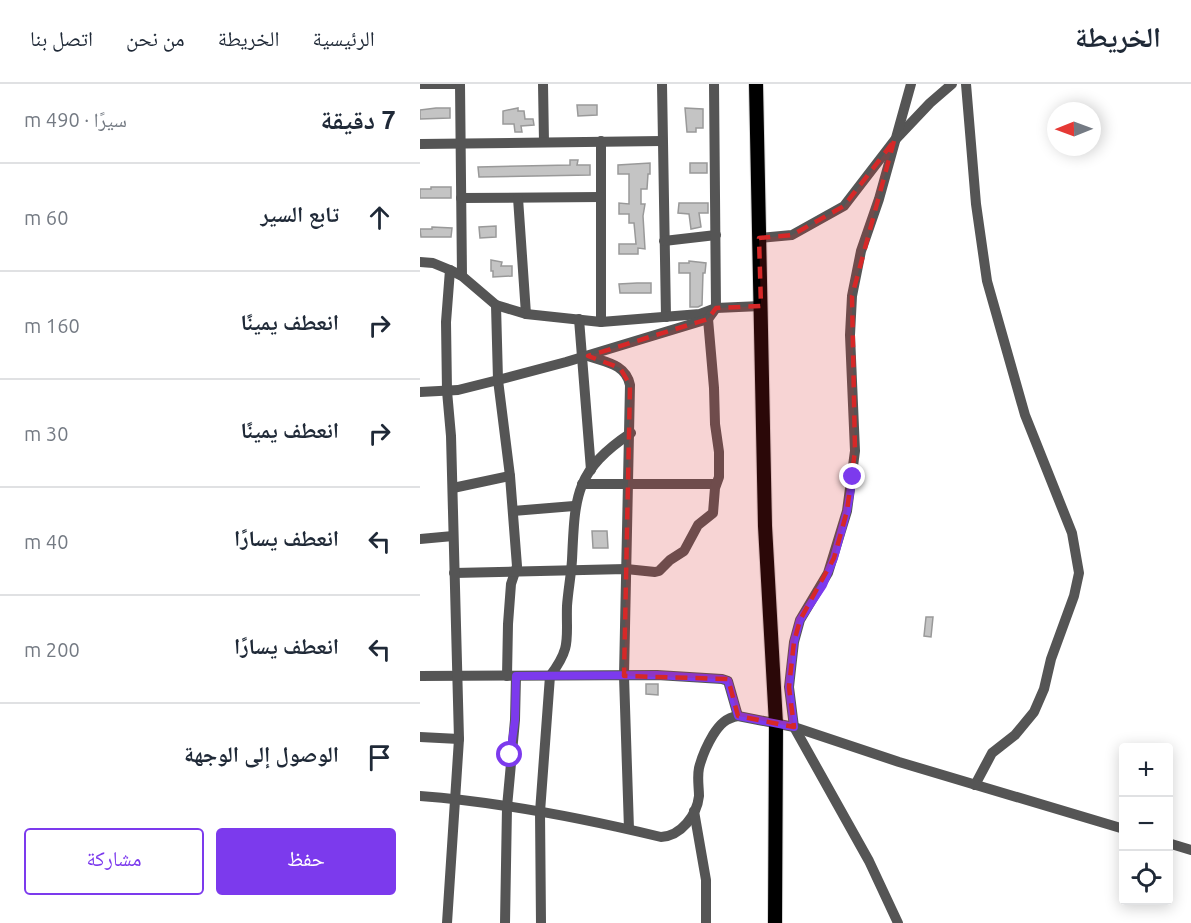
<!DOCTYPE html>
<html lang="ar">
<meta charset="utf-8">
<style>
body{margin:0;font-family:Ubuntu,"Noto Naskh Arabic",sans-serif;background:#f6f6f7;color:#1f2937;direction:rtl}
.controls{position:absolute;right:18px;bottom:18px;display:grid;overflow:hidden;border-radius:6px;box-shadow:0 3px 15px #0003}
.controls button{width:54px;height:54px;display:grid;place-items:center;padding:0;border:0;border-bottom:2px solid #e0e1e3;background:#fff;color:#1f2937;font:30px sans-serif}
.compass{position:absolute;left:627px;top:18px;width:54px;height:54px;border-radius:50%;background:#fff;box-shadow:0 3px 15px #0003;rotate:269deg}
.stop{position:absolute;width:18px;height:18px;margin:-14px;border:4px solid #7c3aed;border-radius:50%;background:#fff}
.stop.end{background:#7c3aed;border-color:#fff;box-shadow:0 2px 6px #0008}
.list{margin:0;padding:0;list-style:none}
h2{display:flex;justify-content:space-between;align-items:center;height:78px;margin:0;padding:0 24px;font-size:26px}
h2 small{font-size:20px;font-weight:400;color:#747a83}
.list li{display:grid;grid-template-columns:39px 1fr auto;gap:18px;align-items:center;box-sizing:border-box;height:108px;padding:0 24px;border-top:2px solid #e0e1e3}
.list b{display:block;font-size:22px;white-space:nowrap}
.list em{font-size:20px;font-style:normal;color:#747a83}
.actions{display:flex;gap:12px;padding:18px 24px}
.actions a{flex:1;padding:14px 0;border:2px solid #7c3aed;border-radius:6px;text-align:center;font-size:21px;color:#7c3aed}
.actions .main{background:#7c3aed;color:#fff}
.icon{flex:none;width:33px;height:33px;fill:none;stroke:currentColor;stroke-width:2;stroke-linecap:round;stroke-linejoin:round}
.map{position:relative;flex:none;width:771px;height:839px;overflow:hidden;direction:ltr}
header{display:flex;align-items:center;gap:36px;box-sizing:border-box;height:84px;padding:0 30px;background:#fff;border-bottom:2px solid #e0e1e3}
header strong{font-size:28px}
nav{display:flex;gap:33px;margin-inline-start:auto;font-size:21px}
main{display:flex}
aside{flex:1;background:#fff}
.map>svg:first-child{display:block}
</style>
<header>
<strong>الخريطة</strong>
<nav><a>الرئيسية</a><a>الخريطة</a><a>من نحن</a><a>اتصل بنا</a></nav>
</header>
<main>
<div class="map">
<svg width="771" height="839" viewBox="0 0 771 839">
<rect width="100%" height="100%" fill="#fff"/>
<!-- building -->
<g fill="#c4c4c4" stroke="#999" stroke-width="1.5">
<path d="M157,21H177V31L158,32Z"/>
<path d="M16,24H30V34L0,35V26Z"/>
<path d="M98,24V27H104L105,35H113L114,41L101,42L102,48H95L94,40H83V27Z"/>
<path d="M265,24L283,25V44H276V48H267Z"/>
<path d="M150,76H158L157,81H170V91L59,93L58,83L150,81Z"/>
<path d="M230,79V90H228L227,105H221V120H225L223,132L225,165L218,164V170H199V160H216L214,139H209V130H199V119L209,120V90H198V81Z"/>
<rect x="270" y="79" width="17" height="10"/>
<path d="M11,103H31V114H0V105H11Z"/>
<path d="M259,119H288V129H279L281,143L271,145L269,130L258,129Z"/>
<path d="M76,142V153L60,154L59,143Z"/>
<path d="M12,143L32,144L31,153H1L0,145H12Z"/>
<path d="M71,176L82,178L81,182H92V192L73,193V187H71Z"/>
<path d="M269,177L286,179L285,189H283L282,221L278,223H270V189H259V179H269Z"/>
<path d="M217,199H231V209H200L199,200Z"/>
<path d="M172,447H187L188,464H173Z"/>
<path d="M506,533H513L511,553L504,552Z"/>
<path d="M226,600H238V611L226,610Z"/>
</g>
<g fill="none" stroke-linecap="round" stroke-linejoin="round">
<defs>
<path id="major" d="M336,0L345,442L356,640L355,839"/>
</defs>
<!-- major casing -->
<use href="#major" stroke="#dbdbdb" stroke-width="16"/>
<!-- minor -->
<g stroke="#555" stroke-width="10">
<path d="M0,0H37"/>
<path d="M40,0L42,192"/>
<path d="M123,0L124,58"/>
<path d="M242,0L246,233"/>
<path d="M546,0L556,120L567,197L605,331L652,449L659,489L654,512L631,575L624,605L614,628L595,651L572,669L555,701"/>
<path d="M181,57V238"/>
<path d="M0,60L242,57"/>
<path d="M41,114L181,113"/>
<path d="M98,114L106,230"/>
<path d="M339,154L372,151L424,122L474,57L510,19L532,0"/>
<path d="M244,157L296,151"/>
<path d="M0,178L13,179L30,186L42,192L76,221L106,230L181,238L280,230L296,224L341,222"/>
<path d="M76,221L78,296L90,392L97,482L91,500L88,540L87,592"/>
<path d="M159,235L171,386"/>
<path d="M168,272C185,278 206,280 210,301L204,592L209,745"/>
<path d="M0,308L38,306L78,296L146,278L288,235L296,224L294,0"/>
<path d="M162,400H296"/>
<path d="M33,404L90,392"/>
<path d="M93,427L154,422"/>
<path d="M0,455L33,452"/>
<path d="M34,489L206,485L235,488L239,487L250,476L264,467L278,441L293,429L295,404L299,393V368L295,340L294,304L288,235"/>
<path d="M0,592L237,591L302,595L308,597L318,632"/>
<path d="M0,653L39,655"/>
<path d="M0,712C81,718 162,734 241,753C261,752 277,731 279,712C279,703 277,694 279,684C282,672 287,661 293,651C300,640 306,634 318,632L374,643L479,678L704,745"/>
<path d="M274,727L286,796V839"/>
<path d="M748,759L771,766"/>
<path d="M27,839L39,655L31,352L27,307L26,238L30,186"/>
<path d="M85,839L87,723L95,636L96,592"/>
<path d="M121,839L120,728L130,592C152,563 146,555 147,522C148,507 151,492 152,476C155,413 154,387 211,349"/>
<path d="M478,839L449,777L374,643L369,603L374,558L380,536L408,489L427,427L435,367L430,251L432,212L441,167L459,115L491,0"/>
</g>
<!-- major -->
<use href="#major" stroke="#000" stroke-width="14"/>
</g>
<g fill="none" stroke-linecap="round" stroke-linejoin="round">
<!-- route -->
<path stroke="#7c3aed" stroke-width="8" d="M90,671L95,636L96,592L237,591L302,595L308,597L318,632L374,643L369,603L374,558L380,536L403,501L414,474L427,427L433,393"/>
</g>
<!-- marked area -->
<path fill="#d62828" fill-opacity="0.2" stroke="#d62828" stroke-width="4.5" stroke-dasharray="12 8" stroke-linejoin="round" d="M474,57L432,212L435,367L427,427L414,474L380,536L374,558L369,603L374,643L318,632L308,595L204,592L210,301L200,284L168,272L288,235L296,224L341,222L339,154L372,151L424,122Z"/>
</svg>
<div class="controls">
<button>+</button>
<button>−</button>
<button><svg class="icon" aria-label="locate" viewBox="0 0 24 24"><circle cx="12" cy="12" r="6"/><path d="M12 2v4M12 18v4M2 12h4M18 12h4"/></svg></button>
</div>
<svg class="compass" viewBox="-18 -18 36 36"><path d="M0-13l5 13h-10z" fill="#e53935"/><path d="M0 13l5-13h-10z" fill="#747a83"/></svg>
<div class="stop" style="left:90px;top:671px"></div>
<div class="stop end" style="left:433px;top:393px"></div>
</div>
<aside>
<h2>7 دقيقة<small>سيرًا · 490 m</small></h2>
<ul class="list">
<li><svg class="icon" aria-label="ahead" viewBox="0 0 24 24"><path d="M12 20V5M6 11l6-6 6 6"/></svg><div><b>تابع السير</b></div><em>60 m</em></li>
<li><svg class="icon" aria-label="right" viewBox="0 0 24 24"><path d="M7 20v-9h11M14 6l5 5-5 5"/></svg><div><b>انعطف يمينًا</b></div><em>160 m</em></li>
<li><svg class="icon" aria-label="right" viewBox="0 0 24 24"><path d="M7 20v-9h11M14 6l5 5-5 5"/></svg><div><b>انعطف يمينًا</b></div><em>30 m</em></li>
<li><svg class="icon" aria-label="left" viewBox="0 0 24 24"><path d="M17 20v-9H6M10 6l-5 5 5 5"/></svg><div><b>انعطف يسارًا</b></div><em>40 m</em></li>
<li><svg class="icon" aria-label="left" viewBox="0 0 24 24"><path d="M17 20v-9H6M10 6l-5 5 5 5"/></svg><div><b>انعطف يسارًا</b></div><em>200 m</em></li>
<li><svg class="icon" aria-label="arrive" viewBox="0 0 24 24"><path d="M6 21V4h12l-3 4 3 4H6"/></svg><div><b>الوصول إلى الوجهة</b></div></li>
</ul>
<div class="actions"><a class="main">حفظ</a><a>مشاركة</a></div>
</aside>
</main>
